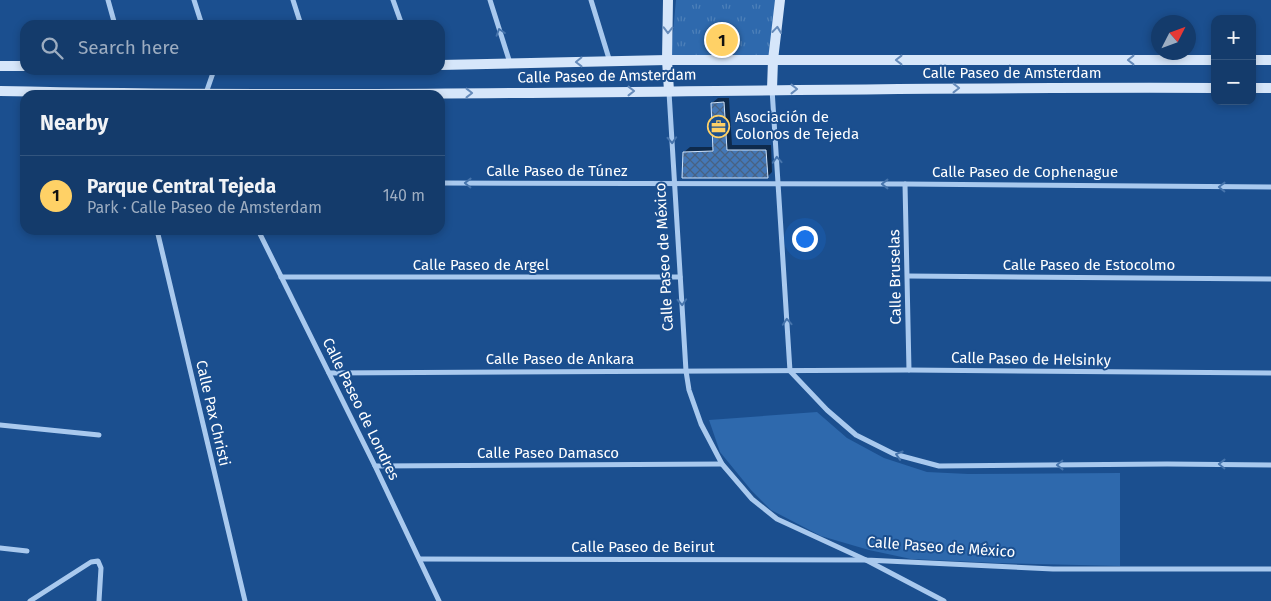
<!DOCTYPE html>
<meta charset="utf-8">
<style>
body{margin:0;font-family:"Fira Sans",sans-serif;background:#214673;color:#f1f3f6}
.controls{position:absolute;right:15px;top:15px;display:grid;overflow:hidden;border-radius:10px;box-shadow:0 2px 8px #0003}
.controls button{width:45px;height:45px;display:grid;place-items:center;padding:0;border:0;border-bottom:1px solid #33557e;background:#143b6b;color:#f1f3f6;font:25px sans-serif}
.compass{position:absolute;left:1151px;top:15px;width:45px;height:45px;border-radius:50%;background:#143b6b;box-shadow:0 2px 8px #0003;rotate:48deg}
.you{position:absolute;left:804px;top:238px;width:18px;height:18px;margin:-12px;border:4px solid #fff;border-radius:50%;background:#1a73e8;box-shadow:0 0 0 8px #1a73e833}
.badge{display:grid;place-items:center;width:32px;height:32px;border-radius:50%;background:#ffd166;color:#111;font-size:16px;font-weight:700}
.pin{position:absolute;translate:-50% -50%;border:2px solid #fff;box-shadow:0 1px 5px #0006}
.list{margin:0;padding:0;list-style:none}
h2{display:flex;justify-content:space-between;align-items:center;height:65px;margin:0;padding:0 20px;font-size:21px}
h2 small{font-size:16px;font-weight:400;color:#9dadc1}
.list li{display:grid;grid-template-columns:32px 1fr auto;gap:15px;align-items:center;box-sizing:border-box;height:80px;padding:0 20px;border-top:1px solid #33557e}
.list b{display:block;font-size:19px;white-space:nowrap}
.list p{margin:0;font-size:16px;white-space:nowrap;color:#9dadc1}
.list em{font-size:16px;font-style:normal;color:#9dadc1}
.icon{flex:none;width:28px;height:28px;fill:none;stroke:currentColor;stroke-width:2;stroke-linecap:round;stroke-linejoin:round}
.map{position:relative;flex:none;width:1271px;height:601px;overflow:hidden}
.search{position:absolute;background:#143b6b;box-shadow:0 2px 8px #0003;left:20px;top:20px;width:425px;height:55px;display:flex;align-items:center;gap:12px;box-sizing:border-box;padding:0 18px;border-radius:15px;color:#9dadc1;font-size:19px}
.panel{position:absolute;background:#143b6b;box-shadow:0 2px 8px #0003;left:20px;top:90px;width:425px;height:145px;border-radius:15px}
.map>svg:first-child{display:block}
</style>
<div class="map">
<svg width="1271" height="601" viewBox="0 0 1271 601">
<defs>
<pattern id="park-tufts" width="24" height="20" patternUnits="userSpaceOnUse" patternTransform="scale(1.25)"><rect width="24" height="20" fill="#2e69ad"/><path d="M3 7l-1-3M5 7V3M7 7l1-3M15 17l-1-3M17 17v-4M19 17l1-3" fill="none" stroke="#4d80b9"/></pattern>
<pattern id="building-cross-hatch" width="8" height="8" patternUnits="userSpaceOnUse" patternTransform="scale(1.25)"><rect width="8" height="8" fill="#4478b7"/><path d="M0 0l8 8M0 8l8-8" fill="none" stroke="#486282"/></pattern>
</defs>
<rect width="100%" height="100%" fill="#1b4f8f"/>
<!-- grass -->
<path fill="#2e69ad" d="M817,412L847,438L884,458L927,472L968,474L1120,473V566L997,563L911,559L869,550L821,536L771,510L751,490L720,452L709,420Z"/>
<!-- park -->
<path fill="url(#park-tufts)" d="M676,0H775L771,55H671Z"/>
<!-- shadow -->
<path fill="#0007" d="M718,98H729L732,145H771L772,172L767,177L684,152L690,147H714L712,103Z"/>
<!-- building -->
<path fill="url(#building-cross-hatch)" stroke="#cfe3fa" d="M724,102L727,150H766L768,178H682L683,152L713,151L711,103Z"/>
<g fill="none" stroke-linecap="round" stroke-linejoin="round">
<!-- minor -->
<g stroke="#a9c9ee" stroke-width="5">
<path d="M108,0L115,25"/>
<path d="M194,0L202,25"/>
<path d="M293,0L301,25"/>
<path d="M393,0L402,25"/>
<path d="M490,0L510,63"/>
<path d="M591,0L610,62"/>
<path d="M772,89L790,371L827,410L856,435L894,454L939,466L1167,464L1271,465"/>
<path d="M669,92L686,371L689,390L701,424L722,464L752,499L777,519L866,560L1053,569H1271"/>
<path d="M206,93L214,70"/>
<path d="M440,183L905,184L1271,187"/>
<path d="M905,184L909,370"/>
<path d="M157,230L245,601"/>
<path d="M258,230L375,466L439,601"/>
<path d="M908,276L1271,279"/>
<path d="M281,277H680"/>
<path d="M329,373L909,370L1271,373"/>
<path d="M0,425L99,435"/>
<path d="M375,466L722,464"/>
<path d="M0,548L27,551"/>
<path d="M420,559L866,560L944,601"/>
<path d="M30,601L91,562L98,561L101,568L99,601"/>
</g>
<!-- secondary -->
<g stroke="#d6e6fa" stroke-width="10">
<path d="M668,0L667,60L669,91"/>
<path d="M1252,60H1271"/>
<path d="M440,65L667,60H1215"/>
<path d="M0,66H25"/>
<path d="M1252,88H1271"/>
<path d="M772,89L773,60L780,0"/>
<path d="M0,91C405,100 810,86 1215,88"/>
</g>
</g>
<!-- one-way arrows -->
<defs><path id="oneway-chevron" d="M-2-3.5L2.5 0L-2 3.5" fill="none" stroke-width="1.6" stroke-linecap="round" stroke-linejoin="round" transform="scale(1.25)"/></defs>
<g stroke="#668bba">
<use href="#oneway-chevron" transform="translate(668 30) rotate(91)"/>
<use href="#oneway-chevron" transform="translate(777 30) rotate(-84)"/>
<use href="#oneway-chevron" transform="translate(899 60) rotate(180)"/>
<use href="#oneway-chevron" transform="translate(1131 60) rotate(180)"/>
<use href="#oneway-chevron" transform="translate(579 62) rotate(179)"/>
<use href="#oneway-chevron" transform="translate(956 88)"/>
<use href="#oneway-chevron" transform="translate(794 89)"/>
<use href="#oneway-chevron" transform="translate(631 91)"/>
<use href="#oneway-chevron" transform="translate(469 93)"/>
</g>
<g stroke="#4674ac">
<use href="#oneway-chevron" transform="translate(500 32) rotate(-108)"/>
<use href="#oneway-chevron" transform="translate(672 140) rotate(87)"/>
<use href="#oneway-chevron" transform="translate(777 160) rotate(-94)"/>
<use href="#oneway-chevron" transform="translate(468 183) rotate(-179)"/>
<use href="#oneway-chevron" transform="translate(885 184) rotate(180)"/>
<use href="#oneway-chevron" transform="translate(1222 187) rotate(-179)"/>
<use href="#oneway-chevron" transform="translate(682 302) rotate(87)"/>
<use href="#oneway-chevron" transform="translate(787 322) rotate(-94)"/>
<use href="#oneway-chevron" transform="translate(899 455) rotate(-163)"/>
<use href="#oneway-chevron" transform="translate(1222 464) rotate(-179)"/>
<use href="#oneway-chevron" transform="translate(1060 465) rotate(179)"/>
</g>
<!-- icons -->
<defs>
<symbol id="office-ring" viewBox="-11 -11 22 22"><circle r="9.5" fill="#1b4f8f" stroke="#ffd166" stroke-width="1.5"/><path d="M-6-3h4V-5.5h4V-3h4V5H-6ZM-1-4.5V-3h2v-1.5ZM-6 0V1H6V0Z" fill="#ffd166"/></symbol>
</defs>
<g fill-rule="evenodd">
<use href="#office-ring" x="706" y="114" width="25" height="25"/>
</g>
<g text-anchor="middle" stroke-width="4" stroke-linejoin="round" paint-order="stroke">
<!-- street labels -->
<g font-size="15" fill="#fff" stroke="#1b4f8f">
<text x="1012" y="78">Calle Paseo de Amsterdam</text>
<text transform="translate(607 76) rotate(-1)" y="5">Calle Paseo de Amsterdam</text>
<text x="557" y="176">Calle Paseo de Túnez</text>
<text x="1025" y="177">Calle Paseo de Cophenague</text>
<text transform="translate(664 257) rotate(-93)" y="5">Calle Paseo de México</text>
<text x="481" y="270">Calle Paseo de Argel</text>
<text x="1089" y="270">Calle Paseo de Estocolmo</text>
<text transform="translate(895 277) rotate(-91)" y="5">Calle Bruselas</text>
<text x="560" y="364">Calle Paseo de Ankara</text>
<text transform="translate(1031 359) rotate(1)" y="5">Calle Paseo de Helsinky</text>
<text transform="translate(361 409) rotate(64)" y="5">Calle Paseo de Londres</text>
<text transform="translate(213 413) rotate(77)" y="5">Calle Pax Christi</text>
<text x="548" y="458">Calle Paseo Damasco</text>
<text x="643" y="552">Calle Paseo de Beirut</text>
<text transform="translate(941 547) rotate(4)" y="5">Calle Paseo de México</text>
</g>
<!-- poi labels -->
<g font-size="15" fill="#fff" stroke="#1b4f8f" text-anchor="start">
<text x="735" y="122">Asociación de<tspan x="735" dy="17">Colonos de Tejeda</tspan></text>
</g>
</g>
</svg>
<div class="controls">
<button>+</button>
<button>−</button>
</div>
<svg class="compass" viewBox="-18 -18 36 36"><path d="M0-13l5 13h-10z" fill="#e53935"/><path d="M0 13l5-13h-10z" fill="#9dadc1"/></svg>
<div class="you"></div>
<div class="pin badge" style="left:722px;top:40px">1</div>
<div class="search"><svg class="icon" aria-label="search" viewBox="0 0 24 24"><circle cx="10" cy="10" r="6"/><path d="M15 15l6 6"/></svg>Search here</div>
<section class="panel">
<h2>Nearby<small></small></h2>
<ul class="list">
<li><span class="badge">1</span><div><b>Parque Central Tejeda</b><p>Park · Calle Paseo de Amsterdam</p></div><em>140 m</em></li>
</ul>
</section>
</div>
